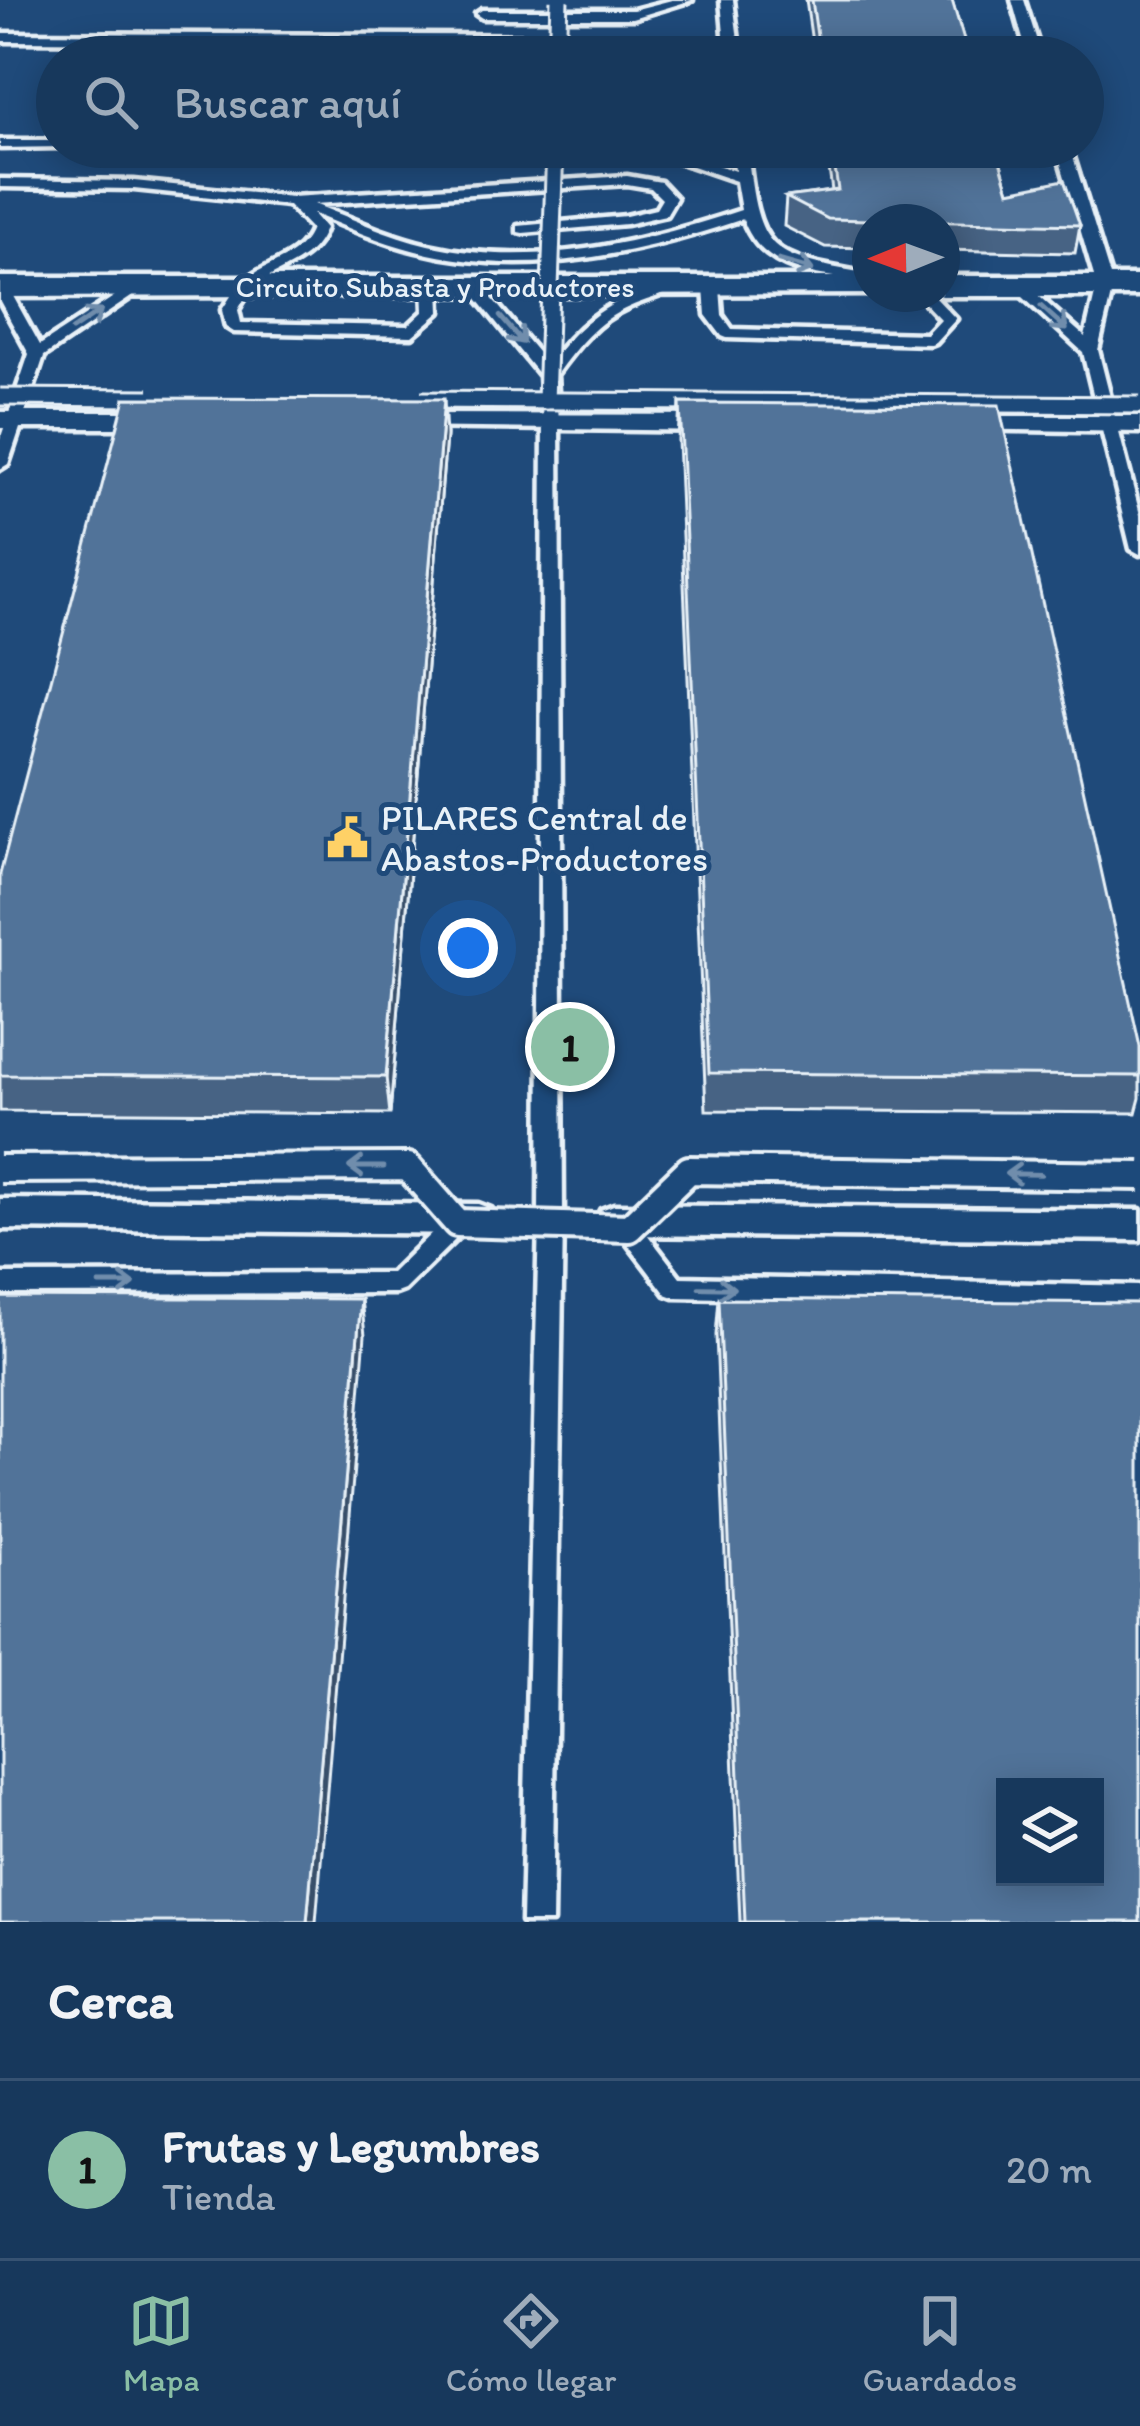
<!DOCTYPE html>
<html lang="es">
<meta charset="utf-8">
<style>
body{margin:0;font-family:Itim,sans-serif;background:#203f62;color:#f1f3f6}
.controls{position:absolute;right:36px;bottom:36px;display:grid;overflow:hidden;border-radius:0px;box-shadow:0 6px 30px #0003}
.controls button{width:108px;height:108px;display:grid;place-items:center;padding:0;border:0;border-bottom:3px solid #365272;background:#17385c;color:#f1f3f6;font:60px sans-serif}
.compass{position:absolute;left:852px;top:204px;width:108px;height:108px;border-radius:50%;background:#17385c;box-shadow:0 6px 30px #0003;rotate:269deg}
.you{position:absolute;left:468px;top:948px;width:42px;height:42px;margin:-30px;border:9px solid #fff;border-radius:50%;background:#1a73e8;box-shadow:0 0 0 18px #1a73e833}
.badge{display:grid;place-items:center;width:78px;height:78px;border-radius:50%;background:#8abfa5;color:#111;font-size:39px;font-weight:700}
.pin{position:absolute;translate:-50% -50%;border:6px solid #fff;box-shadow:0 3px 12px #0006}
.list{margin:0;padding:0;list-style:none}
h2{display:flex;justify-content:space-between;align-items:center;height:156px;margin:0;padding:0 48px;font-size:51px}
h2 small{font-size:39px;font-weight:400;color:#9eacbb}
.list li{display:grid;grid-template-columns:78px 1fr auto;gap:36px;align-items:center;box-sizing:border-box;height:180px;padding:0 48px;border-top:3px solid #365272}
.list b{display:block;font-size:45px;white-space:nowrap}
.list p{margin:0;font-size:39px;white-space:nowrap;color:#9eacbb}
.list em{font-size:39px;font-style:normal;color:#9eacbb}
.icon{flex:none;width:66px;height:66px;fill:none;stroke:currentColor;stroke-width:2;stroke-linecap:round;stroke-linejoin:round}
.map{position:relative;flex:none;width:1140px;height:1922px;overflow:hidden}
.search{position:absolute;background:#17385c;box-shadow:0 6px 30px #0003;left:36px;right:36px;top:36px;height:132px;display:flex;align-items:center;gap:30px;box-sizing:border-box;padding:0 42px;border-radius:66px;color:#9eacbb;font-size:45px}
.sheet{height:336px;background:#17385c}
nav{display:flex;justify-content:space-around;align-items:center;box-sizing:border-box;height:168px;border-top:3px solid #365272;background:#17385c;font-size:33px;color:#9eacbb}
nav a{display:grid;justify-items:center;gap:6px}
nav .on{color:#8abfa5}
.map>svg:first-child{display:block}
</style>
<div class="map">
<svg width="1140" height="1922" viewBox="0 0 1140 1922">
<rect width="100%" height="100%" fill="#1f4a7a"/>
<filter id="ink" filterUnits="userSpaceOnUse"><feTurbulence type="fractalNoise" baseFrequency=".00833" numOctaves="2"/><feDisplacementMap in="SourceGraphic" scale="24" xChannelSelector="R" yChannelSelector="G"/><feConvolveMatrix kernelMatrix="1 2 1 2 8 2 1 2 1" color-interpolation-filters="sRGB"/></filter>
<g filter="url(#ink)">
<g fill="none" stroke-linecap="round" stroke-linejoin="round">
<defs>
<g id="service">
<path d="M672,0H692L633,18H482L476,14L482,10H633Z"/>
<path d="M721,0H733L740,57H726Z"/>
<path d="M1012,0H1024L1042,57H1028Z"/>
<path d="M0,33L599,36L652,38L720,57H697L652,46L599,44L0,41Z"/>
<path d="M0,140H57V147H62L0,148Z"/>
<path d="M343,147H663L735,171L733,147H747C758,254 767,256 870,274V282C819,274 763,275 743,219C639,254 525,279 416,251C380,242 346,227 312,213L325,228C313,263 282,265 257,286C248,292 243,301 238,310L241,323L408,326L424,311L423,287L431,282L439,287L440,312L412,336L234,332L226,327L222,310C230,298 236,286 248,278C271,261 300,258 311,229L288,205L134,189L0,187V179L134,181L292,197L627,176L661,182L676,198L666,215L661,216L626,224L523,233L518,232V226L626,216L656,209L662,199L651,188L627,184L314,204C351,218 389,236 428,245C533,269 641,243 741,210L736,181L657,154L350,151Z"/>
<path d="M1056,147H1070L1113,286L1098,350L1140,515V554L1131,549L1083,352L1011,286L1024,283L1085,337L1097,286Z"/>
<path d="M138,281L146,286L143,289L44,356L8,464L0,469V440L29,354L0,301V282L8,287L40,345Z"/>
<path d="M475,282L480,284L548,365C575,328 604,303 648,289C660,285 665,282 676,288C662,296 644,300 629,307C597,321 576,347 556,375L559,422L563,1220L552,1922H522L539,1220L543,422L540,376L470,290V284Z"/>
<path d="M712,283L720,288L722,315L732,329L926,334L940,319L916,294H932L956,319L935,342L930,344L727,338L722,336L706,315L704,288Z"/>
<path d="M457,1214L465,1216L469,1223L465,1230L404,1290L396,1293L0,1294V1274L391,1273L449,1216Z"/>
<path d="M629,1218L637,1221L680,1277L1140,1286V1306L674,1297L666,1294L621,1235L617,1228L621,1221Z"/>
</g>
<g id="pedestrian">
<path d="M0,412H160L173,420L160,428H0Z"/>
<path d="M404,414L724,415L737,423L724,431L395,427L391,422L395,417Z"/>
<path d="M962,416H1140V432L953,429L949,424Z"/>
<path d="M0,1199L478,1204L491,1209L496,1219L491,1229L478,1234L0,1229Z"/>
<path d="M614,1205L1140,1210V1240L614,1235L601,1230L596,1220L601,1210Z"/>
</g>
<g id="minor">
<path d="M942,276H1140V296H942L935,294H942Z"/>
<path d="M0,277H870V294H881L0,297Z"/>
</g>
</defs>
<!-- service casing -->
<use href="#service" stroke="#e8f1f8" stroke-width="9"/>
<!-- pedestrian casing -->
<use href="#pedestrian" stroke="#e8f1f8" stroke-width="9"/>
<!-- minor casing -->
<use href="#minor" stroke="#e8f1f8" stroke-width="9"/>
<!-- service -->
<use href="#service" fill="#1f4a7a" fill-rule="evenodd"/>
<!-- pedestrian -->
<use href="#pedestrian" fill="#1f4a7a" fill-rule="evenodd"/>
<!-- minor -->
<use href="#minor" fill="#1f4a7a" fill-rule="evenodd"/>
<defs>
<g id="service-bridge-far1">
<path d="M557,57L559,0"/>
<path d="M0,397L149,398"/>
<path d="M421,400L1140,405"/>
<path d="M546,401L555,147"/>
</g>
<path id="service-bridge" d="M0,1169L408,1167L457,1223L629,1228L689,1170L1140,1176"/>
</defs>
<!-- service-bridge-far1 casing -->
<use href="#service-bridge-far1" stroke="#e8f1f8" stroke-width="21" stroke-linecap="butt"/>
<!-- service-bridge casing -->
<use href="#service-bridge" stroke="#e8f1f8" stroke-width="34" stroke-linecap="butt"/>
<!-- service-bridge-far1 -->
<use href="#service-bridge-far1" stroke="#1f4a7a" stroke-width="15"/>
<!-- service-bridge -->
<use href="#service-bridge" stroke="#1f4a7a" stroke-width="26"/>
</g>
<!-- wall -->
<g fill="#466384" stroke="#e8f1f8" stroke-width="3">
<path d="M806,0H952L969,57H814Z"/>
<path d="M826,147H996L1009,191L1080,225L1075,253L942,250V222H870V248L825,247L784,226L786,197L832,191Z"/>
<path d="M680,403L1140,1047V1098L1136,1113L706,1110L678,440Z"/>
<path d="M446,436L390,1114L0,1111V874Z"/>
<path d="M719,1299L1140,1922H740L716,1335Z"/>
</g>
<!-- shaded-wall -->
<g fill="#39506b" stroke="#e8f1f8" stroke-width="3">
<path d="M444,399L446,436L390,1114L386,1077Z"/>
<path d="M361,1299L365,1335L316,1922H307Z"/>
</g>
<!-- building -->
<g fill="#517399" stroke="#e8f1f8" stroke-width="3" fill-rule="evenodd">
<path d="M812,0H952L969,57H820Z"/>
<path d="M832,147H996L1009,191L1064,180L1080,225L828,219L786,197L838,190Z"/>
<path d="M125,398L444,399L386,1077L0,1075V874Z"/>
<path d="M680,403L999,405L1140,1047V1076L709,1073Z"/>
<path d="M0,1297L361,1299L307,1922H0Z"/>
<path d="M719,1299L1140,1303V1922H745ZM1005,1787H1095V1877H1005Z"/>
</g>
<!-- one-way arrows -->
<defs><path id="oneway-shaft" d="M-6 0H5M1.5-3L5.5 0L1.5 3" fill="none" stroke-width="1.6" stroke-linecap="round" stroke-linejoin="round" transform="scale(3)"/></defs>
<g stroke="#6f8dac">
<use href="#oneway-shaft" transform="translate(796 265) rotate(16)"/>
<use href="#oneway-shaft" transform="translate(1054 318) rotate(42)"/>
<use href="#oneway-shaft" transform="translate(87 320) rotate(-34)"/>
<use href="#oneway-shaft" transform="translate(512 330) rotate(49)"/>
<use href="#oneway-shaft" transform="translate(366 1167) rotate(180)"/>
<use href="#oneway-shaft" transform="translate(1023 1174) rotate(-179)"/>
<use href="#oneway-shaft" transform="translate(117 1284)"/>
<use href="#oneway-shaft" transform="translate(717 1288) rotate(1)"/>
</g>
</g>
<!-- icons -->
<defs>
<symbol id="civic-bare" viewBox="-9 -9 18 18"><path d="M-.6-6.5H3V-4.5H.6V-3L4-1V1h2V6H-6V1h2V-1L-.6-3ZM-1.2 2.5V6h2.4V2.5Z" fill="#ffd166" stroke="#1f4a7a" stroke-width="2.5" paint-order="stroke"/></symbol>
</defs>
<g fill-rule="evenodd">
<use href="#civic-bare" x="318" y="808" width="59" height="59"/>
</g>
<g text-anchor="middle" stroke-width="10" stroke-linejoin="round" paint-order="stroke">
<!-- far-street labels -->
<g font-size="30" fill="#e8f1f8" stroke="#1f4a7a">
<text x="435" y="297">Circuito Subasta y Productores</text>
</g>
<!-- poi labels -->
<g font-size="36" fill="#e8f1f8" stroke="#1f4a7a" text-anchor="start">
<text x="381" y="830">PILARES Central de<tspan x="381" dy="41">Abastos-Productores</tspan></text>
</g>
</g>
</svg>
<div class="controls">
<button><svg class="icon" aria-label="layers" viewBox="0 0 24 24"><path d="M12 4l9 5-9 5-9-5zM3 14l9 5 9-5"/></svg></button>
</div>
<svg class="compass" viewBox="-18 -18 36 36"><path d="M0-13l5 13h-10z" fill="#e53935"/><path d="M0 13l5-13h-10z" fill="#9eacbb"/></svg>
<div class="you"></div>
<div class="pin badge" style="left:570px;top:1047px">1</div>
<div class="search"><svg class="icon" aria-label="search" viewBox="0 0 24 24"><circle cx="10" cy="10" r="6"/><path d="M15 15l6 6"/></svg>Buscar aquí</div>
</div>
<section class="sheet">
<h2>Cerca<small></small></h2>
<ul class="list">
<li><span class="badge">1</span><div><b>Frutas y Legumbres</b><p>Tienda</p></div><em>20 m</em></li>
</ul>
</section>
<nav>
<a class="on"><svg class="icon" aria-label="map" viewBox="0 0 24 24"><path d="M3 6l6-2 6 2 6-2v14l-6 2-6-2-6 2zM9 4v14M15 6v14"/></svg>Mapa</a>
<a><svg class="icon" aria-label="directions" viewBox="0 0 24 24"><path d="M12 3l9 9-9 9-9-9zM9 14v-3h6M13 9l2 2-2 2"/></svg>Cómo llegar</a>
<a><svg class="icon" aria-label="saved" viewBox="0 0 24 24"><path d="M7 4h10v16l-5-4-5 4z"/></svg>Guardados</a>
</nav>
